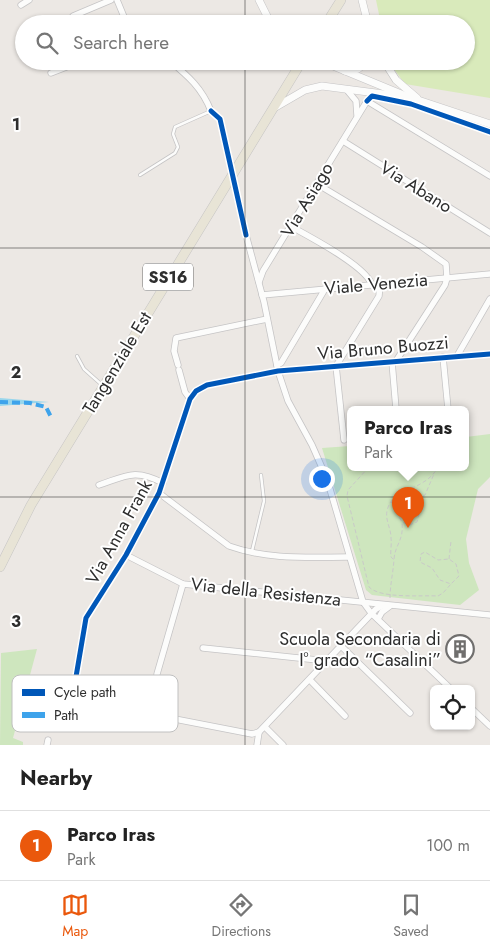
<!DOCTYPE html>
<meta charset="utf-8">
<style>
body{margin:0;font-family:Jost,sans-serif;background:#f2f2f2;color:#222}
.controls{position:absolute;right:15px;bottom:15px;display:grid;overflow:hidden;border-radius:8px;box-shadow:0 1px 4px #0004}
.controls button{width:45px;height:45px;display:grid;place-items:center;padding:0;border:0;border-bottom:1px solid #e0e0e0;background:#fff;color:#222;font:25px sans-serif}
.you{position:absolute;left:321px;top:478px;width:18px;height:18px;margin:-12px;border:4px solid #fff;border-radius:50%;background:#1a73e8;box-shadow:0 0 0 8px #1a73e833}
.badge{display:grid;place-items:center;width:32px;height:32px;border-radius:50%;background:#ea580c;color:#fff;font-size:16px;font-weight:700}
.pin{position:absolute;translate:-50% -41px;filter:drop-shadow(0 1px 2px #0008)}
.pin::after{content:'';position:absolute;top:26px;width:18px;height:15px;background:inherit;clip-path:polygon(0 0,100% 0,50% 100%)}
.popup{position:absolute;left:347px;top:406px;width:122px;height:65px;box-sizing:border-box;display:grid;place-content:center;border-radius:8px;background:#fff;filter:drop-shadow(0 1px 4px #0005);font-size:16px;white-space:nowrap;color:#767676}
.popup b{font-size:19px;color:#222}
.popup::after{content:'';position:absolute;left:50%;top:100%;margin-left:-10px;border:10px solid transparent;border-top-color:#fff}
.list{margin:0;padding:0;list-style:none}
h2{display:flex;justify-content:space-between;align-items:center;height:65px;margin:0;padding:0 20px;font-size:21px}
h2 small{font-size:16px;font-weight:400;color:#767676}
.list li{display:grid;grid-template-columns:32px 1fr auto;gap:15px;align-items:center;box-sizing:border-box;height:70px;padding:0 20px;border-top:1px solid #e0e0e0}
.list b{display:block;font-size:19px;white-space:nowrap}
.list p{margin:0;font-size:16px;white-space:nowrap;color:#767676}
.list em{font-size:16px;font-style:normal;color:#767676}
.icon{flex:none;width:28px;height:28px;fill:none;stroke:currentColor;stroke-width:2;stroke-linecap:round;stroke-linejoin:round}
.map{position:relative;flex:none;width:490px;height:745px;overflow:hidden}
.search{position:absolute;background:#fff;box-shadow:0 1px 4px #0004;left:15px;right:15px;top:15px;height:55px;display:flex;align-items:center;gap:12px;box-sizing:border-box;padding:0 18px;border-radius:28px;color:#767676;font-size:19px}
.sheet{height:135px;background:#fff}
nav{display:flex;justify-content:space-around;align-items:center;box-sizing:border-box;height:70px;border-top:1px solid #e0e0e0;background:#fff;font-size:14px;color:#767676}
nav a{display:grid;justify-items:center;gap:2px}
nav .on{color:#ea580c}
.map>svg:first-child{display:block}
</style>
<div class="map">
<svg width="490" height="745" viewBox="0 0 490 745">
<rect width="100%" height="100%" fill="#ece8e4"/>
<!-- green -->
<g fill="#cee6be">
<path d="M490,434V477L478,489L466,539L469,563L479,590L460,605L372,595L366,590L322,448L350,446V467H466V437Z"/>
<path d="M37,649L13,738L23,742V745H0L1,653Z"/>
</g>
<!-- pitch -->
<path fill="#d9eabb" d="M376,0H490V98L405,84L388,61H466V24H381Z"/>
<!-- water -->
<path fill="#99d6ec" d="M0,398L49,402L0,406Z"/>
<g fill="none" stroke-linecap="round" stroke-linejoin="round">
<defs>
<g id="service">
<path d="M140,175L175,153L178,147L173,134L175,127L211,111"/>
<path d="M77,356L84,369L102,385"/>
<path d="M252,551L264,501L261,475"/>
</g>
<g id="minor">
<path d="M117,0L127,24"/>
<path d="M21,5L29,0"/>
<path d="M73,16L111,0"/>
<path d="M170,61C188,76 202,88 211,111"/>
<path d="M51,73L82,61"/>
<path d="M346,89L356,101L357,115"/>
<path d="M343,141L490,233"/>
<path d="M317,184L422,247L446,264L447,278L445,285L396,361"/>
<path d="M292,227C310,237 366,266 372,285"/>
<path d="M246,235L264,302L278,371L288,401L312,445L327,479L363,602L371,613L451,689"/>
<path d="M259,282L263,271L367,101L490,176"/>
<path d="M262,295L490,274"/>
<path d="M457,356L490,299"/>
<path d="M443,357L448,409"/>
<path d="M392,362L396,409"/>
<path d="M178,365L174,351L176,338L267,319"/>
<path d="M277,365L281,363L325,289"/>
<path d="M179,370L185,392L190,399"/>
<path d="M344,440L336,366L379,296L380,284"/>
<path d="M99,485C126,476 135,468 163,483"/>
<path d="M159,493L229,546C268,560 309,557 349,557"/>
<path d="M126,555L183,584L490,615"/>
<path d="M378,619L382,612L390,606"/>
<path d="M341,646L410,713"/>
<path d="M203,648L327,661"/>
<path d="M157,674L183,584"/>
<path d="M310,680L345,716"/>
<path d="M72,699L252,734L259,732L376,609L384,605"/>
<path d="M471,708L490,726"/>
<path d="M70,712L86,618L126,555L159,493L190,399L196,391L207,385L278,371L490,354"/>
<path d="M265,727L283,745"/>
<path d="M47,745L48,740"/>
<path d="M257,745L259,732"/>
</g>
<g id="tertiary">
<path d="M259,0L271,24"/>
<path d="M362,0L368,24"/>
<path d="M346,24H353"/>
<path d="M321,61L406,96L490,124"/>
<path d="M384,61L396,80L417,98"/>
<path d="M345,71L358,69L368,61"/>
<path d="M274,108L305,90L322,86L399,96"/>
</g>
<g id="primary">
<path d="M326,24L341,0"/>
<path d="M0,567L31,505L302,61"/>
</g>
</defs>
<!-- service casing -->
<use href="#service" stroke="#c5c4c5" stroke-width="4"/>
<!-- minor casing -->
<use href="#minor" stroke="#c5c4c5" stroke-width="7"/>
<!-- tertiary casing -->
<use href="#tertiary" stroke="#c5c4c5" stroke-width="8"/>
<!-- primary casing -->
<use href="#primary" stroke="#c6c5c4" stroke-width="10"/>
<!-- path -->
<g stroke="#c9c9c8" stroke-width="1" stroke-dasharray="4 2.5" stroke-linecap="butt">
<path d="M369,467L348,490L347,496L369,587C381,599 421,595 438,596L443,593L451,584L440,580L432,568L420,562L421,554L425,552L438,560L449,559L456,564L459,576L451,584"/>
<path d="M391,502L400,508"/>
<path d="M410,505L415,507L419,514L417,522L409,525L402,522L399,517L401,508L425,495L434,474"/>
<path d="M394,559C395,545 404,540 402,523"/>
<path d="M449,559L451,541"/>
<path d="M390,598C390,586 393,573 394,560L391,557C390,551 392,544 391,538C391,528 385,520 387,511C391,487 425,492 438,467"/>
</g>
<!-- service -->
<use href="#service" stroke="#fcfcfb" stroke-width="2.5"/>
<!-- minor -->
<use href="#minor" stroke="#fcfcfb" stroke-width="5.5"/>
<!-- tertiary -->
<use href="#tertiary" stroke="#fcfcfb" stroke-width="7"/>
<!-- primary -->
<use href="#primary" stroke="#e8e4d6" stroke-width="9"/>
<!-- quiet -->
<path stroke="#3ea3eb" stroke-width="4" stroke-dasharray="8 4" stroke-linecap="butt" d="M0,402L30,403L46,407L51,417"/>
<defs>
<g id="cycleway">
<path d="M367,101L372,96L411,104L490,132"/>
<path d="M211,111L220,119L246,235"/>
<path d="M70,712L86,618L126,555L159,493L190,399L196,391L207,385L278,371L490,354"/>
</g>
</defs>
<!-- cycleway casing -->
<use href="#cycleway" stroke="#fff" stroke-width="8"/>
<!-- cycleway -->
<use href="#cycleway" stroke="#0057b8" stroke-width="5"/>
</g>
<!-- grid -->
<path fill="none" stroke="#2e2e2e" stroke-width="1" stroke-opacity="0.55" d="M245,0V24M245,61V745M0,248H490M0,497H490"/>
<!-- icons -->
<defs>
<symbol id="building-ring" viewBox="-11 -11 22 22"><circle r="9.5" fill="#fff" stroke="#706f6e" stroke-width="1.5"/><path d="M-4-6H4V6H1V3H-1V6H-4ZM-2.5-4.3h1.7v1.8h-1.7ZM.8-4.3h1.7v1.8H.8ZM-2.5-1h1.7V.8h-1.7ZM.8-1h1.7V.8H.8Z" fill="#706f6e"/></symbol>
</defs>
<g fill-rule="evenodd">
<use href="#building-ring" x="444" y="633" width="32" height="32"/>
</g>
<g text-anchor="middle" stroke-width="4" stroke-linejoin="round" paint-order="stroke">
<!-- shield labels -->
<rect fill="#fff" stroke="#6d6d6d" stroke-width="1" x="143" y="263.5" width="50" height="27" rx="4"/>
<g font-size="16" font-weight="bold" fill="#2e2e2e">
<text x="168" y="283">SS16</text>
</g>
<!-- street labels -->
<g font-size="18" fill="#2e2e2e" stroke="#fff">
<text transform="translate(416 187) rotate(32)" y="6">Via Abano</text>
<text transform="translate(307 200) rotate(-59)" y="6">Via Asiago</text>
<text transform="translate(376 284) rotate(-5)" y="6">Viale Venezia</text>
<text transform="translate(383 348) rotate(-5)" y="6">Via Bruno Buozzi</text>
<text transform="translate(117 363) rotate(-59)" y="6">Tangenziale Est</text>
<text transform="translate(119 532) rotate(-61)" y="6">Via Anna Frank</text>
<text transform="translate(266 592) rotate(6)" y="6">Via della Resistenza</text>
</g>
<!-- poi labels -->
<g font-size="18" fill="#2e2e2e" stroke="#fff" text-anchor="end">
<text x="441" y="645">Scuola Secondaria di<tspan x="441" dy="21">I° grado “Casalini”</tspan></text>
</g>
</g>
<!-- legend -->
<rect x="12" y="675" width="166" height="57" rx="8" fill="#fff" stroke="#c0c0c0" stroke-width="1"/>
<rect x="22" y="689" width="23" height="7" fill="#0057b8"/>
<rect x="22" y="712" width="23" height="6" fill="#3ea3eb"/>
<g font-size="14" fill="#2e2e2e">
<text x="54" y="697">Cycle path</text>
<text x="54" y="720">Path</text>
</g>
<g font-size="16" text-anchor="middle" font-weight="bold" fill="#2e2e2e" stroke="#fff" stroke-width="4" stroke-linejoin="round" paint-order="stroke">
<text x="16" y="130">1</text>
<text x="16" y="378">2</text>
<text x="16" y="627">3</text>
</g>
</svg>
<div class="controls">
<button><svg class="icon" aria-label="locate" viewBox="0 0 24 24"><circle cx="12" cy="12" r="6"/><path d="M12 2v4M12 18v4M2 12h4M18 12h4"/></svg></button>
</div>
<div class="you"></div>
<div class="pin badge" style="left:408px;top:528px">1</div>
<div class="popup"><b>Parco Iras</b>Park</div>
<div class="search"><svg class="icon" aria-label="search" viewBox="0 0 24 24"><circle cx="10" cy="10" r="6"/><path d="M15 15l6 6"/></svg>Search here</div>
</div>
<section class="sheet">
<h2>Nearby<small></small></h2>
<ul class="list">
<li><span class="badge">1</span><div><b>Parco Iras</b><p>Park</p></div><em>100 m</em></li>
</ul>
</section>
<nav>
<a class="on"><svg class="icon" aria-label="map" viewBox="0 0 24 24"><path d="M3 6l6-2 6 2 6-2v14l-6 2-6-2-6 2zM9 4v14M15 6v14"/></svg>Map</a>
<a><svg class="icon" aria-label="directions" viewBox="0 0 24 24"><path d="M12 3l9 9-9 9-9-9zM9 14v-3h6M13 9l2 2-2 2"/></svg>Directions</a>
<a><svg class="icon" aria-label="saved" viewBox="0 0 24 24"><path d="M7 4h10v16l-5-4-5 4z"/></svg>Saved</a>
</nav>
